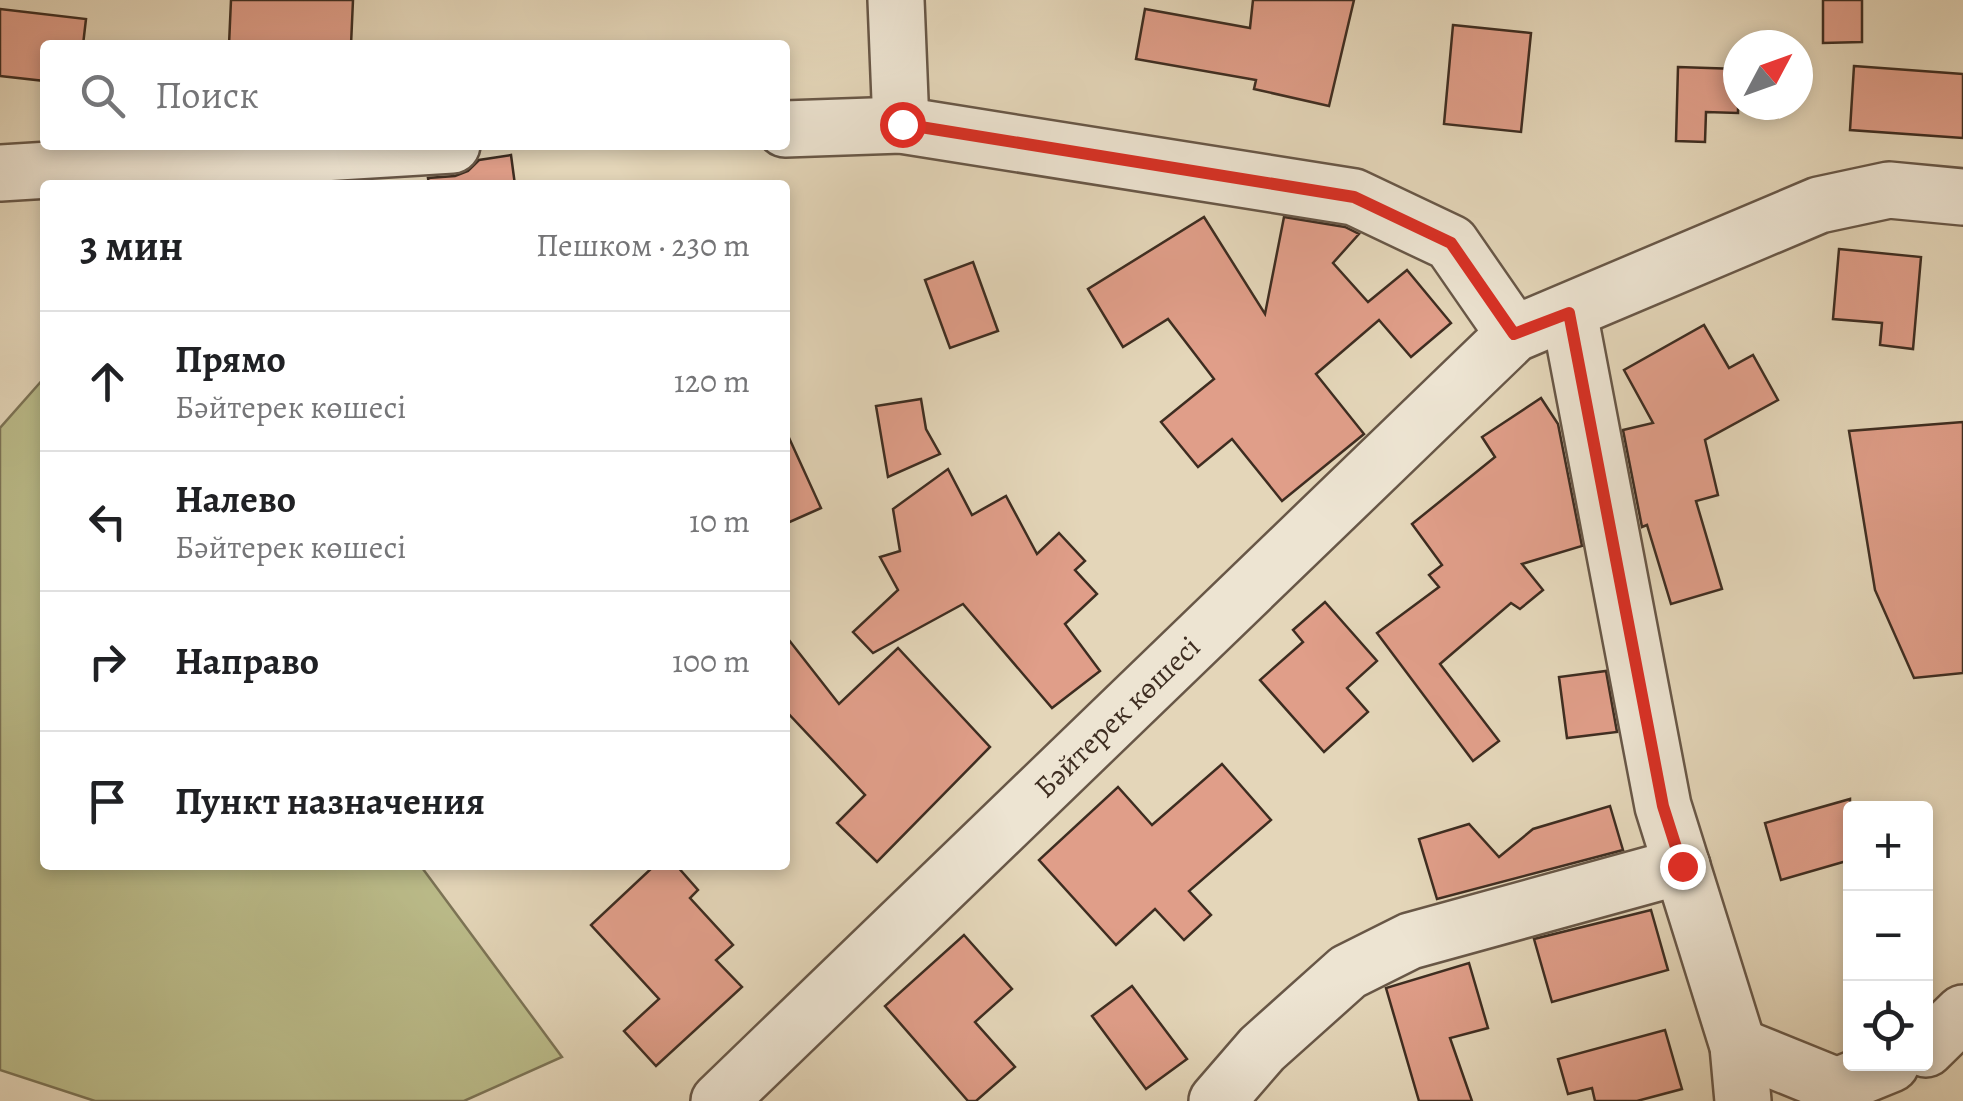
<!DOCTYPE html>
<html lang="ru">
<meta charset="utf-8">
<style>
body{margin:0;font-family:Alegreya,serif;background:#f6f6f6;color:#202124}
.controls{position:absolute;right:30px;bottom:30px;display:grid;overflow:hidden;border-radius:10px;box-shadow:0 5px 15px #0003}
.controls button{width:90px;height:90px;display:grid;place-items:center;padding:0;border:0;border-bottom:2px solid #e0e0e0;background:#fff;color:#202124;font:50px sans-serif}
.compass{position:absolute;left:1723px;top:30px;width:90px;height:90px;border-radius:50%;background:#fff;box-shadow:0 5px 15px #0003;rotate:49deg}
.stop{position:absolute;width:30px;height:30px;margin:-22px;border:8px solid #d93025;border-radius:50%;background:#fff}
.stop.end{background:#d93025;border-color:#fff;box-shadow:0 2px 10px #0008}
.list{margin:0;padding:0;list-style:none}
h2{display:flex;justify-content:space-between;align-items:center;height:130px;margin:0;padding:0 40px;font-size:42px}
h2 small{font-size:32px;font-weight:400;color:#757577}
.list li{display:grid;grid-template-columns:65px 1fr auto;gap:30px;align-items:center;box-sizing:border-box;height:140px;padding:0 40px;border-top:2px solid #e0e0e0}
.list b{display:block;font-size:38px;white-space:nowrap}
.list p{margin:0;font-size:32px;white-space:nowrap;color:#757577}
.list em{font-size:32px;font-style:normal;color:#757577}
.icon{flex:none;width:55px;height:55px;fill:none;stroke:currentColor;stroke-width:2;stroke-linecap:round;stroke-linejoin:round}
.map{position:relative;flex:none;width:1963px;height:1101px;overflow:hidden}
.search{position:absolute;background:#fff;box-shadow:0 5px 15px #0003;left:40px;top:40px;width:750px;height:110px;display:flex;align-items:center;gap:25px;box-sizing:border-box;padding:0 35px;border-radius:10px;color:#757577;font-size:38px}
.panel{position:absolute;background:#fff;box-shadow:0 5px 15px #0003;left:40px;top:180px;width:750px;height:690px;border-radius:10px}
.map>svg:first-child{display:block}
</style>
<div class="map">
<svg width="1963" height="1101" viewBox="0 0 1963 1101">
<rect width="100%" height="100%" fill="#e4d6b9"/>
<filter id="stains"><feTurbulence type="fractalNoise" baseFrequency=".002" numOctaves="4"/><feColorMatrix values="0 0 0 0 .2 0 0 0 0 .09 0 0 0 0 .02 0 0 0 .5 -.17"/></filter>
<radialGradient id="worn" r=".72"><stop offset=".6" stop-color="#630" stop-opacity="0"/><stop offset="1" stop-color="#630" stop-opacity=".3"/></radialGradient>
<!-- green -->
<path fill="#bbbc8a" stroke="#7c7456" stroke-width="2.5" d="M45,377V865H420L562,1057L464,1101H95L0,1070V428Z"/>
<!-- building -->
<g fill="#e09e89" stroke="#3e2d21" stroke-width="2.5">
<path d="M231,0H353L351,45H229Z"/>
<path d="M1253,0H1354L1329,106L1254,89L1256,80L1136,59L1145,9L1250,28Z"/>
<path d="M1823,0H1862V42L1823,43Z"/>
<path d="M0,9L86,19L83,45H45V81L0,76Z"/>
<path d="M1453,25L1531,33L1521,132L1444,124Z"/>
<path d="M1854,66L1963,74V138L1850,130Z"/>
<path d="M1678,67L1738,69V113L1706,112L1705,142L1676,141Z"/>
<path d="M511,155L515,185H429L428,178L455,176L468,171L479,160Z"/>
<path d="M1204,217L1265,314L1284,217L1345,227L1359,234L1333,263L1368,302L1407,270L1451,323L1411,357L1379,320L1316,374L1364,434L1282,501L1232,439L1198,467L1161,422L1214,379L1168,319L1123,347L1088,289Z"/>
<path d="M1839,249L1921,257L1913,349L1880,345L1882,323L1833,319Z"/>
<path d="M973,262L998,331L950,348L925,280Z"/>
<path d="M1704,325L1729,368L1753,355L1778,400L1705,440L1718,495L1696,501L1722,589L1671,604L1647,525L1642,527L1623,430L1653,423L1624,370Z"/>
<path d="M1541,398L1558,424L1582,546L1522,564L1543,590L1520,609L1511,603L1440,664L1499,741L1473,761L1377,633L1439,587L1429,575L1442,565L1412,524L1495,457L1482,437Z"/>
<path d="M921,399L926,429L940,454L888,477L876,406Z"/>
<path d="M1963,422V673L1914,678L1875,590L1849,431Z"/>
<path d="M785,429L821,508L785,524Z"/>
<path d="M948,469L972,515L1006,496L1037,554L1059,533L1085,561L1075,570L1097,594L1065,624L1100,671L1052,708L963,604L873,653L853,632L898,590L880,557L900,551L893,509Z"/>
<path d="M1325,602L1377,661L1347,688L1368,712L1324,752L1260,680L1303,642L1293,630Z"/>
<path d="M785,635L839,704L898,648L990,747L877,862L837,823L865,795L785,710Z"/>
<path d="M1606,671L1617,732L1567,738L1559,677Z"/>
<path d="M1222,764L1271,820L1189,891L1211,915L1184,940L1155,909L1116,945L1039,860L1118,787L1152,825Z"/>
<path d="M1850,799V860L1781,880L1765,823Z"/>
<path d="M1610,806L1623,850L1437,899L1419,839L1469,824L1499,857L1533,829Z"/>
<path d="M655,865H676L698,890L690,898L733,945L716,960L742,987L656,1066L624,1031L659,999L591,925Z"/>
<path d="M1651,910L1668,970L1552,1002L1534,939Z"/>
<path d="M964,935L1012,989L975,1022L1015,1067L976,1101H968L885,1006Z"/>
<path d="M1469,963L1488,1028L1450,1038L1472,1101H1419L1386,988Z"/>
<path d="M1132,986L1187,1059L1146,1089L1092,1016Z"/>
<path d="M1665,1030L1682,1089L1637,1101H1595L1592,1088L1568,1094L1558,1059Z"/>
</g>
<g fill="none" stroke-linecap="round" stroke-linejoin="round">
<defs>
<g id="minor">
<path d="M896,0L901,125"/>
<path d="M785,129L901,125L1354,197L1451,243L1514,334"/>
<path d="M0,173L452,145"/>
<path d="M1569,313L1663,806L1738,1046L1743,1101"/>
<path d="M1738,1046L1837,1086L1891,1064"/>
<path d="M1926,1049L1963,1013"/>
<path d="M719,1101L1514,334L1819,205L1889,190L1963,197"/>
<path d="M1217,1101L1262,1049L1348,972L1410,941L1682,866"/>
</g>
</defs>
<!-- minor casing -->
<use href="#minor" stroke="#685747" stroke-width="60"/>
<!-- minor -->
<use href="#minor" stroke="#ede4d2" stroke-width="55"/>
</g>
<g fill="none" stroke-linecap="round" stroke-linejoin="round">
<!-- route -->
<path stroke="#d93025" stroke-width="12" d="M902,124L1354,197L1451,243L1514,334L1569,313L1663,806L1682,866"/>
</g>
<g text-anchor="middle" stroke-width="10" stroke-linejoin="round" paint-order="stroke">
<!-- street labels -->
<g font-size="30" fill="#3e2d21" stroke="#ede4d2">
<text transform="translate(1117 717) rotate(-44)" y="10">Бәйтерек көшесі</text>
</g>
</g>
<rect width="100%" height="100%" filter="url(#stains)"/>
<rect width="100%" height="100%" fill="url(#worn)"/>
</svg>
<div class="controls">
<button>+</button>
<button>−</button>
<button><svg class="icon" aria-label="locate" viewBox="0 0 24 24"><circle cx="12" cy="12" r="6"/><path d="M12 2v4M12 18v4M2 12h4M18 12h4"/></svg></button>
</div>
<svg class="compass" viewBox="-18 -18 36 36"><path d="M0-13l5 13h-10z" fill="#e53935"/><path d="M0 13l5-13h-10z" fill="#757577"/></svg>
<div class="stop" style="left:902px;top:124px"></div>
<div class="stop end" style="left:1682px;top:866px"></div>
<div class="search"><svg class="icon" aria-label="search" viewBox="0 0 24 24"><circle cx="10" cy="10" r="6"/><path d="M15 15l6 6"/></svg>Поиск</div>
<section class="panel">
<h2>3 мин<small>Пешком · 230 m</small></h2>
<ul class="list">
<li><svg class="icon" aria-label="ahead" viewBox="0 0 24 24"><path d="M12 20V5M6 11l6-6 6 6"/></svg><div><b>Прямо</b><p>Бәйтерек көшесі</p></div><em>120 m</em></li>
<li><svg class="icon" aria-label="left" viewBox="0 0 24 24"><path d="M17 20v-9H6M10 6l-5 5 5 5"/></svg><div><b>Налево</b><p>Бәйтерек көшесі</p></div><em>10 m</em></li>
<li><svg class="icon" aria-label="right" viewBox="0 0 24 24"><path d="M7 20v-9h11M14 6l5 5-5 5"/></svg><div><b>Направо</b></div><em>100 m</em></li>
<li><svg class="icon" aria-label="arrive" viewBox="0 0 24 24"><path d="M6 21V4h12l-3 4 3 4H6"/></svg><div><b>Пункт назначения</b></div></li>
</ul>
</section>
</div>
